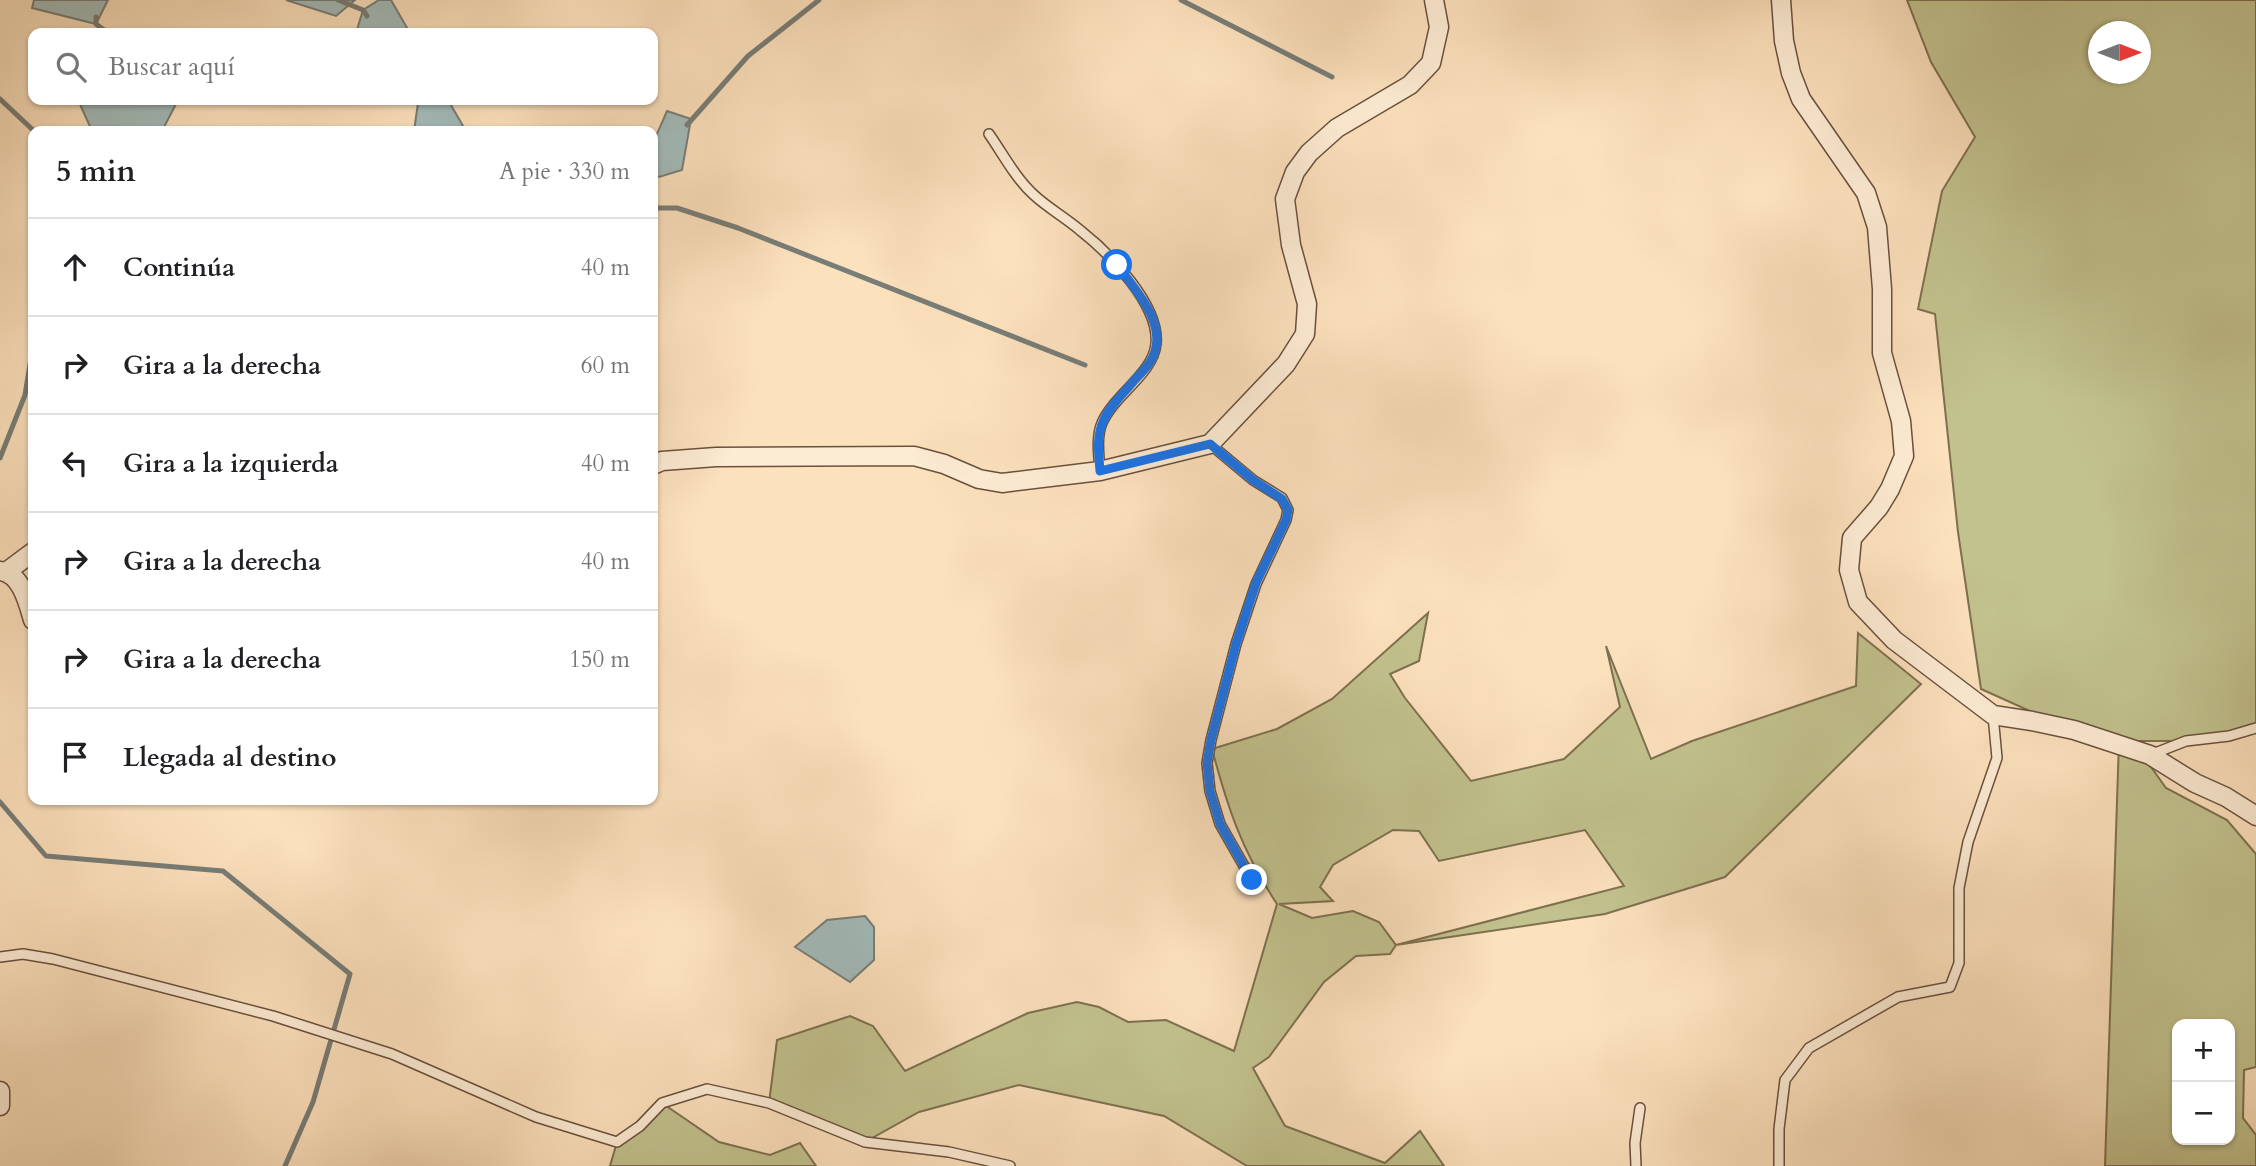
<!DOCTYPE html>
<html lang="es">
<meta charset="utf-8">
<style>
body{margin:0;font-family:Cardo,serif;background:#f6f6f6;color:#202124}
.controls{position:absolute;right:21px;bottom:21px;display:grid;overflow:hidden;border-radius:14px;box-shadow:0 2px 5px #0004}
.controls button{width:63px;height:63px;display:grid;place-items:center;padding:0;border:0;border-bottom:2px solid #e0e0e0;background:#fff;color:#202124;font:35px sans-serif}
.compass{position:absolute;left:2088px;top:21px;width:63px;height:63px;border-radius:50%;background:#fff;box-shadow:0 2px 5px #0004;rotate:90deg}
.stop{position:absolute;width:21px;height:21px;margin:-16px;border:5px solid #1a73e8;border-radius:50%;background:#fff}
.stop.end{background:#1a73e8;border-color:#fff;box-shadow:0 2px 7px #0008}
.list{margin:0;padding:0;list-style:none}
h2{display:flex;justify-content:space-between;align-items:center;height:91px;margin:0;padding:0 28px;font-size:30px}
h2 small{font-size:23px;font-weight:400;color:#757577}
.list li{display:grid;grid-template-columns:46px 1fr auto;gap:21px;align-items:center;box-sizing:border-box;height:98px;padding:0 28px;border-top:2px solid #e0e0e0}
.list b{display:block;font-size:26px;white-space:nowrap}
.list em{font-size:23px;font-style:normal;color:#757577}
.icon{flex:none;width:38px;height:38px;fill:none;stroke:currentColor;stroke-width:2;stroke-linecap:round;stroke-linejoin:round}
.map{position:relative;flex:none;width:2256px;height:1166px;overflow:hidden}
.search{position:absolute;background:#fff;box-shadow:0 2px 5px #0004;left:28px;top:28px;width:630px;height:77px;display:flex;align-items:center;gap:18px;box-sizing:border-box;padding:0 24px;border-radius:14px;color:#757577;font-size:26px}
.panel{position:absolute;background:#fff;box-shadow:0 2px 5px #0004;left:28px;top:126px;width:630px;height:679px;border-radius:14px}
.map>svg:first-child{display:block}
</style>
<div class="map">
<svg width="2256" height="1166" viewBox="0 0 2256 1166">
<rect width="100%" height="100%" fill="#fce1bd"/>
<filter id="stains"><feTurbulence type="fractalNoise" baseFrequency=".00286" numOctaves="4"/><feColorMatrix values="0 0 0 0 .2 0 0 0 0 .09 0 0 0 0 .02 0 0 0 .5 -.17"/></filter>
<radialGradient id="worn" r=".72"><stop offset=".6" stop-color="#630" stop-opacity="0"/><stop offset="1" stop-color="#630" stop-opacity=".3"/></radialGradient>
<!-- green -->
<g fill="#c2c28e" stroke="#7e7050" stroke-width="2" fill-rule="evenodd">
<path d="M1907,0H2256V728L2186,741H2120L2151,767L2166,788L2227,820L2256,854V1067L2244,1070L2243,1118L2256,1135V1166H2105L2119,741L2088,725L2032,712L1981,689L1958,532L1935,314L1918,309L1942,191L1975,137L1931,62ZM2098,32H2140V74H2098ZM2177,1024H2230V1140H2177Z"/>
<path d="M1428,613L1419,661L1390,674L1405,698L1471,781L1564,759L1620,707L1606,646L1651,759L1692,741L1856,686L1858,633L1921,684L1725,877L1605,914L1396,945L1390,954L1356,956L1324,982L1269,1057L1253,1068L1285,1126L1385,1163L1420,1131L1444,1166H1247L1164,1116L1019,1085L919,1112L865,1142L769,1103L777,1040L850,1016L873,1026L905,1071L1028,1013L1077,1002L1099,1007L1128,1022L1166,1020L1234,1051L1277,904C1242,851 1228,809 1212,749L1277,729L1332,699ZM1393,830L1419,831L1439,861L1585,830L1624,886L1396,945L1379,922L1353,911L1312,918L1279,904L1333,901L1320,887L1333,865Z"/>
<path d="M662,1103L719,1142L770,1155L800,1143L816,1166H610L617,1142Z"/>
</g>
<!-- water -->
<g fill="#a2bbba" stroke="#787d77" stroke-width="2">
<path d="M34,0H108L96,24L32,8Z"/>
<path d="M286,0H355L336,16Z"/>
<path d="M379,0H391L410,33H356L363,10Z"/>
<path d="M78,100H178L162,131H92Z"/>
<path d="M424,100H448L466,131H414L418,103Z"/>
<path d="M667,111L691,119L682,170L659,177L653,173V143Z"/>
<path d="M865,916L874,927V960L850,982L795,947L827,920Z"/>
</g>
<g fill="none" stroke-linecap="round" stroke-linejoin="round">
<!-- stream -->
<g stroke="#787d77" stroke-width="5">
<path d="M338,0L363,10L367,16"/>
<path d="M1181,0L1332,77"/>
<path d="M96,17V24L108,33"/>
<path d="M0,99L34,131"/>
<path d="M687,125L748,56L819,0"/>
<path d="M653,208H677L738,228L1085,365"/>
<path d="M0,458L25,395L33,346"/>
<path d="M0,802L46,856L223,871L350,974L313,1102L285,1166"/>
</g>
<defs>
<g id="service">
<path d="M989,134C1003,154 1016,179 1034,195C1048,208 1066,218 1081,231C1109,253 1160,305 1156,344C1153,374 1114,395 1102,423C1096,437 1099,456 1100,471"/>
<path d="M1210,444L1253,480L1282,498L1288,510L1286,520L1256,584L1236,644L1211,740L1207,763L1210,791L1220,824L1252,880"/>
<path d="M2150,755L2186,741L2229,736L2256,728"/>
<path d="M0,957L23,954L53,959L273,1016L392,1054L536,1117L617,1142L640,1126L662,1103L707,1089L769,1103L865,1142L949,1152L1010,1166"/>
<path d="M1636,1166L1635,1143L1640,1108"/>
<path d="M1779,1166V1129L1785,1080L1809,1048L1898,997L1950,987L1959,963V888L1968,842L1997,758L1993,715"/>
</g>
<g id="minor">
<path d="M1781,0L1784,41L1791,73L1801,99L1866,193L1877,227L1882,289V353L1901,421L1904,456L1890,489L1879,507L1852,538L1849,570L1858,602L1894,640L1993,715L2032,721L2074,730L2150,755L2195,783L2226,797L2256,816"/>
<path d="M653,465L662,461L716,457L914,456L944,464L979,479L1002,483L1100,471L1210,444L1286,364L1305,334L1307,304L1291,245L1285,199L1295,172L1309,153L1337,128L1410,85L1431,63L1439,27L1434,0"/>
<path d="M0,571C21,573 28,603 33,620"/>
<path d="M6,572L33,552"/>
<path d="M0,1091V1106"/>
</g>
</defs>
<!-- service casing -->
<use href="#service" stroke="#6a503d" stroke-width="12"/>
<!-- minor casing -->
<use href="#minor" stroke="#6a503d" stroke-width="21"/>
<!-- service -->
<use href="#service" stroke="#fdecd4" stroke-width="9"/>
<!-- minor -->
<use href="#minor" stroke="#fdecd4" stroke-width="18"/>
</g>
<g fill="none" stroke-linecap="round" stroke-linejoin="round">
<!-- route -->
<path stroke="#1a73e8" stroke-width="9" d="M1117,265C1136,291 1172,328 1150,362C1145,370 1138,376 1132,383C1122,395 1109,407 1103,422C1096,437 1099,456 1100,471L1210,444L1253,480L1282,499L1288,510L1286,520L1256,583L1236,644L1211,740L1207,763L1210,791L1220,824L1252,880"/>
</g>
<rect width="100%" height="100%" filter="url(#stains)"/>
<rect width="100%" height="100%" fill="url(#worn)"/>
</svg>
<div class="controls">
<button>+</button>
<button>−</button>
</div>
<svg class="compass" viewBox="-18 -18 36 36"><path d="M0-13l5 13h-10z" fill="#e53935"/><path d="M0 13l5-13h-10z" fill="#757577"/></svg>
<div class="stop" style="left:1117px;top:265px"></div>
<div class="stop end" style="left:1252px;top:880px"></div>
<div class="search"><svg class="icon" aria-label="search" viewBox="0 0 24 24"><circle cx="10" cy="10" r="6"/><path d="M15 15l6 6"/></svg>Buscar aquí</div>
<section class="panel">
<h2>5 min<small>A pie · 330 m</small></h2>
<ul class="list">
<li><svg class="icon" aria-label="ahead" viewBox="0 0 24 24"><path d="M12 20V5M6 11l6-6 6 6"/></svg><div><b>Continúa</b></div><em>40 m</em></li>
<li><svg class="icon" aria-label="right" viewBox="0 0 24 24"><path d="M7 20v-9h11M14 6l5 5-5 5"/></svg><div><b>Gira a la derecha</b></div><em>60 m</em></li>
<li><svg class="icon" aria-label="left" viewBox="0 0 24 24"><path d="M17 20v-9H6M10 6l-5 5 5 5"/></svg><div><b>Gira a la izquierda</b></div><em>40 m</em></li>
<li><svg class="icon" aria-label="right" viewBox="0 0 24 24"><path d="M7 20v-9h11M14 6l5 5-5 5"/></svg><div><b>Gira a la derecha</b></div><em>40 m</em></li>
<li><svg class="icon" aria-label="right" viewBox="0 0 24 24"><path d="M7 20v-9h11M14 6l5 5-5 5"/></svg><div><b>Gira a la derecha</b></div><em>150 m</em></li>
<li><svg class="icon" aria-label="arrive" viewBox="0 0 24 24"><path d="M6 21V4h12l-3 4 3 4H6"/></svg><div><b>Llegada al destino</b></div></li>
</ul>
</section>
</div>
